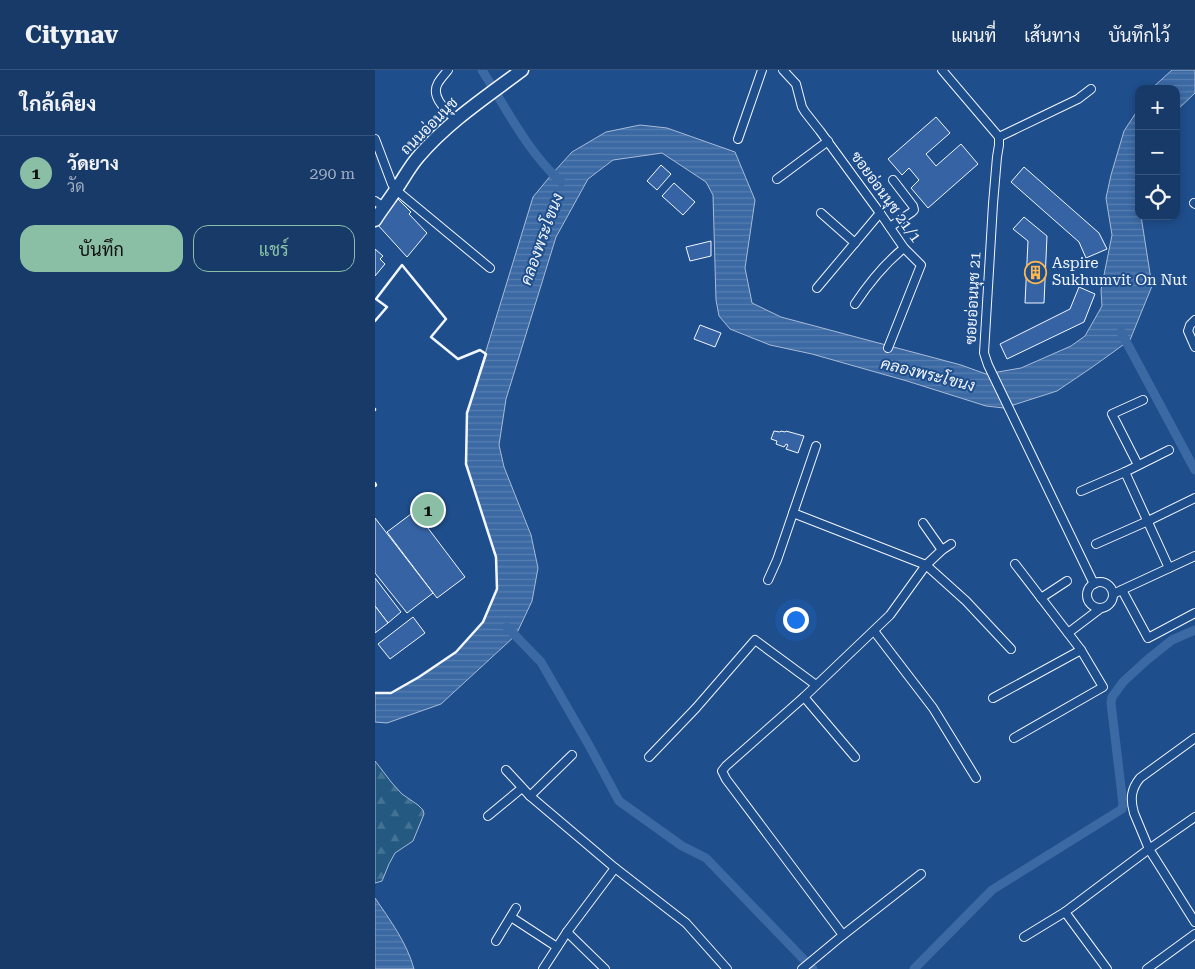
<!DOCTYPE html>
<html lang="th">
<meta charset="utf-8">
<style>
body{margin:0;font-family:"Roboto Serif",Sarabun,serif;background:#244571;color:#f1f3f6}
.controls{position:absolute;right:15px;top:15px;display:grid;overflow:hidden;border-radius:10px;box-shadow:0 2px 8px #0003}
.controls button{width:45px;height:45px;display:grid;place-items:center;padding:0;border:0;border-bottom:1px solid #36547d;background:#173a69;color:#f1f3f6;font:25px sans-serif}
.you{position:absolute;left:420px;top:549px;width:18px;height:18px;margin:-12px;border:4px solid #fff;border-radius:50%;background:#1a73e8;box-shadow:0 0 0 8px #1a73e833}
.badge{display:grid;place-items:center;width:32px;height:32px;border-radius:50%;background:#8abfa5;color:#111;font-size:16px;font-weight:700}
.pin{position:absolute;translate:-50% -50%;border:2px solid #fff;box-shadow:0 1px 5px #0006}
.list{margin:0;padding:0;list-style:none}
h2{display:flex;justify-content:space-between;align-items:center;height:65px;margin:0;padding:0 20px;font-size:21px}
h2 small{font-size:16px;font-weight:400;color:#9eadc0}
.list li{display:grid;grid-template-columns:32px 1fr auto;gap:15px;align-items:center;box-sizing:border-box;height:75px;padding:0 20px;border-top:1px solid #36547d}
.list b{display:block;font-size:19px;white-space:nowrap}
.list p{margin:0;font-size:16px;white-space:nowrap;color:#9eadc0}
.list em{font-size:16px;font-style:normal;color:#9eadc0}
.actions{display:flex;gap:10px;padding:15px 20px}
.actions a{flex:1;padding:11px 0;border:1px solid #8abfa5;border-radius:15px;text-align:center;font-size:18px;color:#8abfa5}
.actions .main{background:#8abfa5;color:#111}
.icon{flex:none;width:28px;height:28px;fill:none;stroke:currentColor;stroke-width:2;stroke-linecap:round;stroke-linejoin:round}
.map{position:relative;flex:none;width:820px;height:899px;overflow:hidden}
header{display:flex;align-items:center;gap:30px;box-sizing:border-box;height:70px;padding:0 25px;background:#173a69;border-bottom:1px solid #36547d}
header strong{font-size:24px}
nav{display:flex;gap:28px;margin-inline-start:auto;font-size:18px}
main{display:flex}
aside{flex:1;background:#173a69}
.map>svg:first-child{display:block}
</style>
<header>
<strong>Citynav</strong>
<nav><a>แผนที่</a><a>เส้นทาง</a><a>บันทึกไว้</a></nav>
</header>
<main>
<aside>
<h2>ใกล้เคียง<small></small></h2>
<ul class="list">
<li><span class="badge">1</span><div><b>วัดยาง</b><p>วัด</p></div><em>290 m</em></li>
</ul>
<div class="actions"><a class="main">บันทึก</a><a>แชร์</a></div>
</aside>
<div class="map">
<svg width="820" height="899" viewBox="0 0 820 899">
<defs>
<pattern id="forest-firs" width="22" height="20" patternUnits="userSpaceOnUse" patternTransform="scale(1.25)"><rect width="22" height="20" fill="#245a82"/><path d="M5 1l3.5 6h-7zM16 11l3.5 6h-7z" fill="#447295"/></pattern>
<pattern id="water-rules" width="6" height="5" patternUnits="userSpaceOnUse" patternTransform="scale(1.25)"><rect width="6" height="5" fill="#3b69a3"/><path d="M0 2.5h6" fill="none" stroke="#587fb1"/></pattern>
</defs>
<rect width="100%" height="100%" fill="#1f4e8c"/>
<!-- forest -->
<path fill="url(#forest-firs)" stroke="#a8bbd7" d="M0,691L17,713L27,724L43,735L48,740L49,744L38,771L20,783L14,794L7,811L0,813Z"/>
<!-- water -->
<g fill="url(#water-rules)" stroke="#a8bbd7">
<path d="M797,0H820V23L801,41V19H776Z"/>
<path d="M764,38V109L761,113L764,129V146H766L777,216L755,270L716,298L682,321L629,338L611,336L532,311L437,284L395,275L355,259L344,246L341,230L338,125L331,112L287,83L238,90L213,109L181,167L131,329L124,375L129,397L156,465L163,498L157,531L141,565L66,634L12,653L0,652V623H16L44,607L81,582L108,552L122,519L121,487L91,394L92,343L158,127L177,104L197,82L231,62L265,55L292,58L360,82L380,130L370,198L377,233L406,247L586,295L611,304L646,298L696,276L710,266L727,236L726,220L737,165L731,128L736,105L749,61Z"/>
<path d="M0,828C15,850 32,873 39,899H0Z"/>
</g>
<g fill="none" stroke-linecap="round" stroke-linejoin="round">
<!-- canal -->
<g stroke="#3b69a3" stroke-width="9">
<path d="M107,0C131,38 152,81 186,112"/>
<path d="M746,262L820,400"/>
<path d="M132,557L166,592L215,677L244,731L307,776L331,788L438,899"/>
<path d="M539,899L617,820L747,739L748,734L736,633L737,627L748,612L772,590L797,570L820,560"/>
</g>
</g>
<!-- building -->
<g fill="#3563a3" stroke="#f2f6ff">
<path d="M561,47L575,63L551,84L561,96L586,74L603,94L553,138L536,118L544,110L534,98L527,105L513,89Z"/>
<path d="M286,95L296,104L282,120L272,111Z"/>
<path d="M649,97L724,163L732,179L711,188L704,172L636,112Z"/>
<path d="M299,113L320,132L308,145L287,126Z"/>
<path d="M22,128L36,142L34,144L52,163L32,187L2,154Z"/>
<path d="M649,147L672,166L669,233H650L653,171L638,159Z"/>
<path d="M336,171V186L315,191L311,177Z"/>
<path d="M0,179L8,186L5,189L10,194L0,206Z"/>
<path d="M704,217L720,224L709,252L632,289L625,274L695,239Z"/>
<path d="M325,255L346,263L340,277L319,269Z"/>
<path d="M399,361L405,362L406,361L410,362L411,361L429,366L423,383L411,379L413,375L411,374L409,377L401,374L402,371L396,369Z"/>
<path d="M40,441L90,507L62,528L12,462Z"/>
<path d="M0,448L58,523L32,543L0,503Z"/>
<path d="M0,508L26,542L13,553L0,536Z"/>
<path d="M0,536L13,553L0,563Z"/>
<path d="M38,547L50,563L15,589L3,574Z"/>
</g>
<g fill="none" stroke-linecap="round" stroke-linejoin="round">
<defs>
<g id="minor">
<path d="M73,0C70,4 66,8 63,13C55,27 71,40 81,50"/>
<path d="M408,0L421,14L427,37L430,42L445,61L505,143L529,178L546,195L513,278"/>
<path d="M567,0L624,67V75L622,87L618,134L609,283L613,295L719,514"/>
<path d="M624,67L703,29L716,19"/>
<path d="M0,69L17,114L21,120L115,198"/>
<path d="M363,69L387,0"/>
<path d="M402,109L453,71"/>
<path d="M0,131L9,137"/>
<path d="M819,133L820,134"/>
<path d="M446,143L480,173"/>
<path d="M515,157L537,142L539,140L538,136L518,110"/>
<path d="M442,218L505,143"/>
<path d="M480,234C494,213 509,194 529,178"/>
<path d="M820,250L815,255L813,261L820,277"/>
<path d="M763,395L737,344L768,330"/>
<path d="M750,402L794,380"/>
<path d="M706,421L750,402L794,498"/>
<path d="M418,443L551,495L591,531L636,579"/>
<path d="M548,453L567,480"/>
<path d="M721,474L773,451L820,428"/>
<path d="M640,494L693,563"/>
<path d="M393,510L402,490L441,376"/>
<circle cx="725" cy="525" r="13"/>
<path d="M747,520L773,568L820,543"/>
<path d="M738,524L820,486"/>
<path d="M666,528L692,511"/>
<path d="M499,561L558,638L601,708"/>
<path d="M429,627L480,687"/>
<path d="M618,628L706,580"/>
<path d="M639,668L728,617L706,580L693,563L726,538"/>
<path d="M274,687L321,638L380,570L441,615"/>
<path d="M131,700L155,726L240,798L311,853L352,899"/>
<path d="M155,726L197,685"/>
<path d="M113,746L147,718"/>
<path d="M820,747L774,779L820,852"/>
<path d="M690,842L732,899"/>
<path d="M136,847L182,877"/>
<path d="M192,862L230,899"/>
<path d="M468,865L351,709L347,701L351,696L429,627L515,545L551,495L567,480L576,474"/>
<path d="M649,867L690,842L774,779L759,743C755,729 756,719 765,708L820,668"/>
<path d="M121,871L141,838"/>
<path d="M168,899L192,862L240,798"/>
<path d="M427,899L468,865L546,804"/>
<path d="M772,899L820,864"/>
</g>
<path id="primary" d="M0,150C7,139 15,129 22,118C29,108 35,96 44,86C73,52 111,27 147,0"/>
</defs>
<!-- minor casing -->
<use href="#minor" stroke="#f2f6ff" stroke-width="10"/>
<!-- primary casing -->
<use href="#primary" stroke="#f2f6ff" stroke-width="15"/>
<!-- minor -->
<use href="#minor" stroke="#1f4e8c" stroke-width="8"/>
<!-- primary -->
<use href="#primary" stroke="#1f4e8c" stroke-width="12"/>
<!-- wall -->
<g stroke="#f2f6ff" stroke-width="2.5">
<path d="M0,251L12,237L1,229L27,195L71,249L56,267L83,289L105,280L111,284L92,343L91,394L121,487L122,519L108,552L81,582L44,607L16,623H0"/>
<path d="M0,339V340"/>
<path d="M0,413L1,415L0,416"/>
</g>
</g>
<!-- icons -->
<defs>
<symbol id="building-ring" viewBox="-11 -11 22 22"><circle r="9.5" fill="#1f4e8c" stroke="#ffb74d" stroke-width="1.5"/><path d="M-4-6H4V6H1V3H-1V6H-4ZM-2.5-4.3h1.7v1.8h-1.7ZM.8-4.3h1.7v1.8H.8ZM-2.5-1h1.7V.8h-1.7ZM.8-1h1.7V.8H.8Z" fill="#ffb74d"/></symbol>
</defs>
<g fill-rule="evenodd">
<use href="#building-ring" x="648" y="190" width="25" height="25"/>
</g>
<g text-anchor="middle" stroke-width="4" stroke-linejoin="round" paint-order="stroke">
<!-- street labels -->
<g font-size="15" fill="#f2f6ff" stroke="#1f4e8c">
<text transform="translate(54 56) rotate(-45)" y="5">ถนนอ่อนนุช</text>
<text transform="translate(511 127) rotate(54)" y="5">ซอยอ่อนนุช 21/1</text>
<text transform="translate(598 228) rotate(-87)" y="5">ซอยอ่อนนุช 21</text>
</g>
<!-- poi labels -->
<g font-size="15" fill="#f2f6ff" stroke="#1f4e8c" text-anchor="start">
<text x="677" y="198">Aspire<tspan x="677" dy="17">Sukhumvit On Nut</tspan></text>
</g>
<!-- water labels -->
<g font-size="16" font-style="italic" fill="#f2f6ff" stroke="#1f4e8c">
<text transform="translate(166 169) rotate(-70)" y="6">คลองพระโขนง</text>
<text transform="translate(553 304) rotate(14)" y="6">คลองพระโขนง</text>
</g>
</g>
</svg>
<div class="controls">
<button>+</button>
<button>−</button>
<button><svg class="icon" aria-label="locate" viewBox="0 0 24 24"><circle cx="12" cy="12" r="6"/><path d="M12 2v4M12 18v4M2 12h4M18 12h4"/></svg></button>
</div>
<div class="you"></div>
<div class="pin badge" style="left:53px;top:440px">1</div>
</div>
</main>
